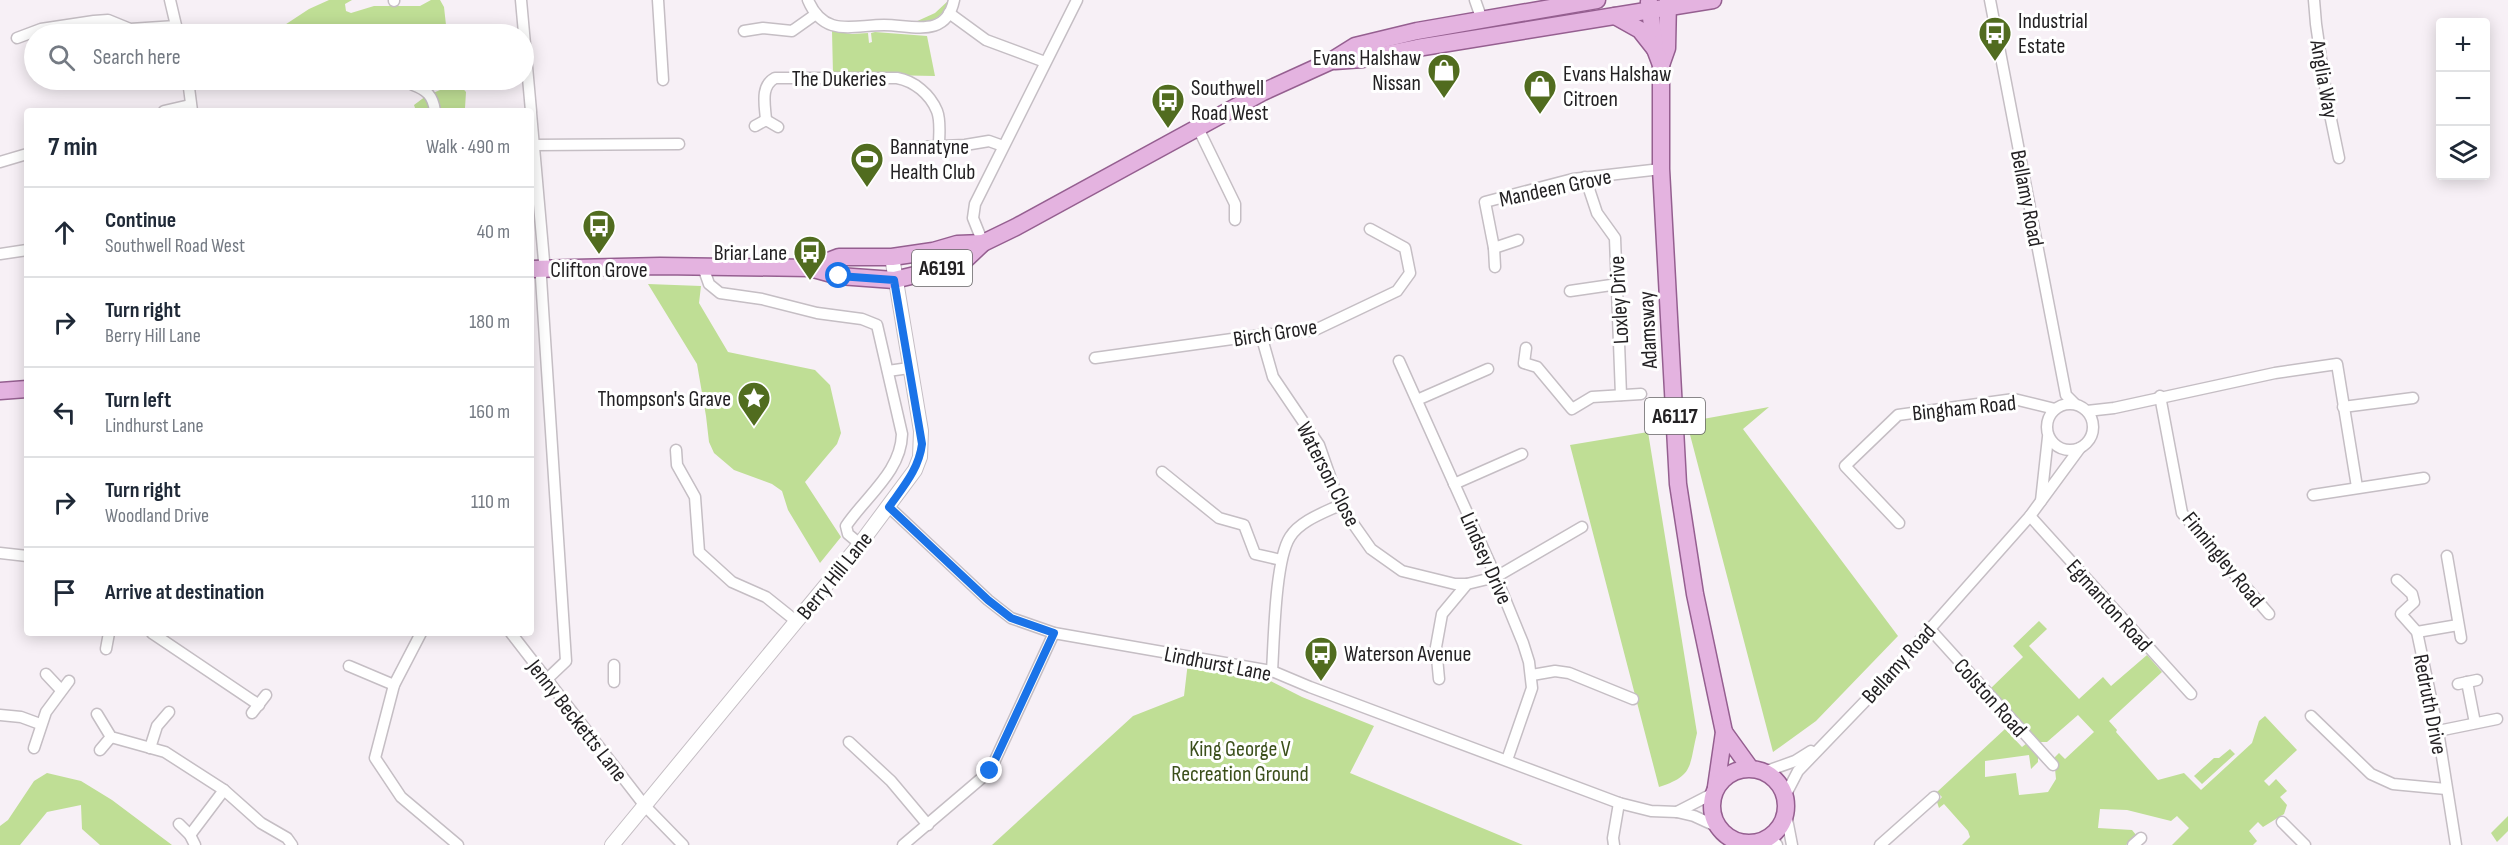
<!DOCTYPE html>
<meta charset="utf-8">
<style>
body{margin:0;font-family:"Sofia Sans Condensed",sans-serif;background:#f6f6f7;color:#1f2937}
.controls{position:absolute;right:18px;top:18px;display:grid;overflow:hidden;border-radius:6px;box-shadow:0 3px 15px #0003}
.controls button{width:54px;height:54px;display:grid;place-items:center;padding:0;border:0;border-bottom:2px solid #e0e1e3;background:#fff;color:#1f2937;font:30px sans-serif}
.stop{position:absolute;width:18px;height:18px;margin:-14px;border:4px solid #1a73e8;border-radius:50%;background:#fff}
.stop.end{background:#1a73e8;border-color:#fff;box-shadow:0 2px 6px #0008}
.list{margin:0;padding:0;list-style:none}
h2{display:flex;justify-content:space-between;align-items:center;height:78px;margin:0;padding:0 24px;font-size:26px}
h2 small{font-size:20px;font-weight:400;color:#747a83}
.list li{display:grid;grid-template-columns:39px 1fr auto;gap:18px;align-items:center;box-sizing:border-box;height:90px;padding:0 24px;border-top:2px solid #e0e1e3}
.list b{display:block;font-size:22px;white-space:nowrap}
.list p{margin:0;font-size:20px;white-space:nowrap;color:#747a83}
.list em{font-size:20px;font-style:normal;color:#747a83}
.icon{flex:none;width:33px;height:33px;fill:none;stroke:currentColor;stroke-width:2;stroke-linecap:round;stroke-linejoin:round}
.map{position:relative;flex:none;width:2508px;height:845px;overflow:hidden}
.search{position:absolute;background:#fff;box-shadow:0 3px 15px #0003;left:24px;top:24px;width:510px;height:66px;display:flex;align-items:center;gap:15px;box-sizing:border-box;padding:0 21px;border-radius:33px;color:#747a83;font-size:22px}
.panel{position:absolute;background:#fff;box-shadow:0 3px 15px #0003;left:24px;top:108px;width:510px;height:528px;border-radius:6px}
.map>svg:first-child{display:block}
</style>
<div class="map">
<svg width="2508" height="845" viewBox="0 0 2508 845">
<rect width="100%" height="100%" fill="#f7f0f6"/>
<!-- green -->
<g fill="#bfde95">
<path d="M329,0H352L345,4L346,11L351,13L374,6H420L431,0H440L444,7L447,34H394L383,29L365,26L337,27L316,34H271L309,9Z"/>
<path d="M949,0C943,18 931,24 913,23L935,13Z"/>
<path d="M832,31L852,34L868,33L869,43L872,42L871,33L875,32L927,36L935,76L833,74Z"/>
<path d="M441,80H458L457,82L466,92L465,108L490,111H416L414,105L426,96L440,90Z"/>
<path d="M648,284L701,286L699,303L728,352L815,370L830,385L841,433L837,444L805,482L841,537L820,563L788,510L782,491L772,484L734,470L714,453L709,442L706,416L697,364Z"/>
<path d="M1769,407L1743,429L1898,636L1816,721L1773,752L1688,427L1692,421Z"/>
<path d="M1648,432L1697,733C1689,766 1694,776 1659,787L1570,445Z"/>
<path d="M2039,621L2047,629L2029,646L2079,699L2103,677L2111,686L2147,655L2162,672L2109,721L2117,730L2116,732L2158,780L2184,773L2201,790L2252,743L2259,721L2265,716L2297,750L2264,781L2269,786L2276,779L2287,791L2280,797L2287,805L2284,814L2263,827L2258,822L2249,831L2257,841L2253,845H2172L2189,828L2177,816L2171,821L2127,810L2100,809L2098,828L2132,830L2137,836L2126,845H1962L1970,837L1968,831L1944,804L1939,808L1937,802L1942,797L1937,792L2005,729L2022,747L2027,743L2038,754V762L2031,769L2029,755L1985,761V777L2016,773L2019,795L2048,792L2056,779L2055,769L2058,766L2054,761L2055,757L2059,753L2065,759L2094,732L2078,715L2047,742H2037L1989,690L2023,657L2013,646Z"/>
<path d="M1188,662L1253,672L1302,697L1374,726L1350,773L1523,845H992L1133,716L1184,696Z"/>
<path d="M2230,749L2235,754L2202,784L2194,776L2214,758H2219Z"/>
<path d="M47,773L81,781L112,800L172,845H100L82,829L81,805L47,812L20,845H0V826L8,820L34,781Z"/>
<path d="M2508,816V831L2497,842L2491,833Z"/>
</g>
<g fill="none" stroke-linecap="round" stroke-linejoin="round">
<defs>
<g id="minor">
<path d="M170,0L178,34"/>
<path d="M394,0V1"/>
<path d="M521,0L531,111"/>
<path d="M658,0L663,80"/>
<path d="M808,0C824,38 853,25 884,25C912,25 946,39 954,0"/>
<path d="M1475,0L1482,20"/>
<path d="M1990,0L2066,395L2075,404"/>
<path d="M2314,0L2316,24L2327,100L2339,158"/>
<path d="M949,13L986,40L1045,62"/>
<path d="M744,31L763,28L792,31L816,14"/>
<path d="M264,34L268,31"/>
<path d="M17,38L41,29L94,21L108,20L130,29L176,26"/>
<path d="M188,80L192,111"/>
<path d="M413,85C427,90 433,96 435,111"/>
<path d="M164,111L190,105"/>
<path d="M531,113L544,261L541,278L566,661L546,680"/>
<path d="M766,120C765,105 760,86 775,78H897C914,81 930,94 937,111C941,121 939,135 939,145"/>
<path d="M755,126L766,120L778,127"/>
<path d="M1198,128L1235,204V220"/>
<path d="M534,145L679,144"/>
<path d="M917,147L965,145L989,141L1003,146"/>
<path d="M0,162L27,154"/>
<path d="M1585,177L1597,213L1615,238L1621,395"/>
<path d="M1518,240L1494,248L1485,202L1573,179L1661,169"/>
<path d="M983,243L973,218L975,204L1077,0"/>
<path d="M1494,248L1495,267"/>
<path d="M0,254L27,250"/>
<path d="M703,267L709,284L720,293L762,299L817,313L862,319L877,325L902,434C901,472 866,496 846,526L848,534L860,544"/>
<path d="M1570,291L1618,284"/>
<path d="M1261,335L1273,377L1319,445L1340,505L1371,549L1402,571L1455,584H1467"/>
<path d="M1526,348L1524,363L1537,367L1572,409L1592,397L1641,394"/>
<path d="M1095,358L1261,335L1315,330L1397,291L1410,273L1405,248L1370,229"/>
<path d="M1399,361L1496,577L1523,643L1529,662L1532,688L1507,760"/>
<path d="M888,371L909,368"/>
<path d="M2160,396L2182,513L2269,614"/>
<path d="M1417,400L1488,369"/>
<circle cx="2070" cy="427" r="23"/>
<path d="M2343,407L2413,398"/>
<path d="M2087,411L2114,408L2275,373L2337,364L2357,487"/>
<path d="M676,450L677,465L695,497L699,552L732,582L766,597L796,621"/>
<path d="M1162,472L1219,518L1244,525L1255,554L1281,560"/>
<path d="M1454,484L1522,454"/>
<path d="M2313,495L2424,478"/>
<path d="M2041,501L2048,437"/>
<path d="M889,507L988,600L1011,618L1054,633L1272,671L1310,687L1619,803L1651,811L1677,812L1694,816L1718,827"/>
<path d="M2030,516L2191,694"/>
<path d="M1899,523L1845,466L1898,415L2014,399L2055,409"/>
<path d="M0,553L27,556"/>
<path d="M2447,556L2461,638"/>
<path d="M2397,580L2412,594L2414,602L2401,614L2417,632L2438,731L2456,845"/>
<path d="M1929,628L2053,765"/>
<path d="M2417,632L2458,625"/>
<path d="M152,633L259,705"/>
<path d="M421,633L394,685L375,758L401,797L458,845"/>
<path d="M511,633L645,806L683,845"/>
<path d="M106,649L109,633"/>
<path d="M614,665V682"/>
<path d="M349,666L394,685"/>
<path d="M1272,671C1274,641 1275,560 1290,537C1300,521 1323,513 1340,505"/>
<path d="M46,674L61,690"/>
<path d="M1532,675L1555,671L1569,673L1633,699"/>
<path d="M1439,679L1436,647L1442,614L1467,584L1496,577L1582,527"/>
<path d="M2467,682L2475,723"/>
<path d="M2458,684L2477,680"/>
<path d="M252,713L266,695"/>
<path d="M97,714L111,737L165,752L224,790L261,823L287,838L292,845"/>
<path d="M0,715L21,717L40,724"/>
<path d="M2311,716L2371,774L2393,784L2446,789"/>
<path d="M2438,731L2497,719"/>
<path d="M849,742L891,781L928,825"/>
<path d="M34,748L46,712L69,681"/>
<path d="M150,748L157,726L169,712"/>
<path d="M100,750L111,737"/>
<path d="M1764,772L1795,761L1811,751"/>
<path d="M1785,796L1798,771L1874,692L2030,516L2080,448"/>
<path d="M1677,812L1714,793"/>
<path d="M1786,814L1792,845"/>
<path d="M2282,822L2305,845"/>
<path d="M179,824L190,835L195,845"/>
<path d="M190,835L224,790"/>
<path d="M1771,837L1777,845"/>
<path d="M903,845L990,771L1054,633"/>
<path d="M1614,845L1613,838L1619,803"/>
<path d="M1880,845L1934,797"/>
<path d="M2133,845L2141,838"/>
</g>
<path id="tertiary" d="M612,845L860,544L915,470L920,457L921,431L892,257"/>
<g id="primary">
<path d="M1668,0L1667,48L1661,65V169L1678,484L1695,594L1724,732L1716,787"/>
<path d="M1649,2L1655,49L1661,65"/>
<path d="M1615,16L1640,30L1655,49"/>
<path d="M1335,61L1363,59L1417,48L1713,0"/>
<path d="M810,268L839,257H892L933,251L957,244L983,243"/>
<path d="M531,269L660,266L810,268L839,276L894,280L932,271L965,260L983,243L1016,227L1263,92L1331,61L1355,46L1417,31L1597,0"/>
<path d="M0,391L27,389"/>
<path d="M1724,732L1750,768"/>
<circle cx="1749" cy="806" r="37"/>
</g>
</defs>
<!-- minor casing -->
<use href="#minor" stroke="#c5bec4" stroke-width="13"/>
<!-- tertiary casing -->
<use href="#tertiary" stroke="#c5bec4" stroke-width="16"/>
<!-- primary casing -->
<use href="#primary" stroke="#955f90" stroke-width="19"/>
<!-- minor -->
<use href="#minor" stroke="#fff" stroke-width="10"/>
<!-- tertiary -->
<use href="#tertiary" stroke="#fff" stroke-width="14"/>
<!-- primary -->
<use href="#primary" stroke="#e4b3e0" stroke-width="16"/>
</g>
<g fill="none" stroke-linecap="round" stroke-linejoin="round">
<!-- route -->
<path stroke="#1a73e8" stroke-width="8" d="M839,276L894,280L922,444C919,469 903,487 889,507L988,600L1011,618L1054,633L990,771"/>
</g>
<!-- icons -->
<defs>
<symbol id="bus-pin" viewBox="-11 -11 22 30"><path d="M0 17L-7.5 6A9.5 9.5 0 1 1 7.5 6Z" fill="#516c1f" stroke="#fff"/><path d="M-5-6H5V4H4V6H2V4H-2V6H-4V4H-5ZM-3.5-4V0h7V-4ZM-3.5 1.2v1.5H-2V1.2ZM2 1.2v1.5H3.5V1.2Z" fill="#fff"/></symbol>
<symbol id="shop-pin" viewBox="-11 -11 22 30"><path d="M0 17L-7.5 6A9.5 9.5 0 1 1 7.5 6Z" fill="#516c1f" stroke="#fff"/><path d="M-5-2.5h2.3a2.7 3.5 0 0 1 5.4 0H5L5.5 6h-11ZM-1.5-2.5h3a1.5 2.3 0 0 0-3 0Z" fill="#fff"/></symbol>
<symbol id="stadium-pin" viewBox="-11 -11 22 30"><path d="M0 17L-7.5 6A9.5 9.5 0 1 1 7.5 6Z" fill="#516c1f" stroke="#fff"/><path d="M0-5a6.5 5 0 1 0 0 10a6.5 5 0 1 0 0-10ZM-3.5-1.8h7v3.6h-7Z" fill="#fff"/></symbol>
<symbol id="sight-pin" viewBox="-11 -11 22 30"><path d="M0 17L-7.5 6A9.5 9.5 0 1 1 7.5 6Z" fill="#516c1f" stroke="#fff"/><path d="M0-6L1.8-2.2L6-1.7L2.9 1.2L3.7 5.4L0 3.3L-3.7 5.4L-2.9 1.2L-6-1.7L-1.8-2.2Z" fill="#fff"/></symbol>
</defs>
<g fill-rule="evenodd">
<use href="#bus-pin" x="1976" y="14" width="38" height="52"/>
<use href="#shop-pin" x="1425" y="51" width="38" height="52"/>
<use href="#shop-pin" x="1521" y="67" width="38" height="52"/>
<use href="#bus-pin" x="1149" y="81" width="38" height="52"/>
<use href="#stadium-pin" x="848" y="140" width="38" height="52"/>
<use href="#bus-pin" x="580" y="207" width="38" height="52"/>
<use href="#bus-pin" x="791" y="233" width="38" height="52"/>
<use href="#sight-pin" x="735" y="379" width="38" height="52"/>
<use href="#bus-pin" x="1302" y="634" width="38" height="52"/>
</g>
<g text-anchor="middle" stroke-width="6" stroke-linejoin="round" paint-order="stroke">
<!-- shield labels -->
<g fill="#fff" stroke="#656465" stroke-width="1.5">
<rect x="912" y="250" width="60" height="36" rx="4.5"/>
<rect x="1645" y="398" width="60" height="36" rx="4.5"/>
</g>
<g font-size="21" font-weight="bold" fill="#232123">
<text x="942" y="275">A6191</text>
<text x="1675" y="423">A6117</text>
</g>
<!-- poi labels -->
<g font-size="22" fill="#232123" stroke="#fff" text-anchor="start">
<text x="2018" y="28">Industrial<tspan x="2018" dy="25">Estate</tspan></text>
<text x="1421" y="65" text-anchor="end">Evans Halshaw<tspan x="1421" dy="25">Nissan</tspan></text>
<text x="1563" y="81">Evans Halshaw<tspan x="1563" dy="25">Citroen</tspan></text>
<text x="1191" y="95">Southwell<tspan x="1191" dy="25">Road West</tspan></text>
<text x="890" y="154">Bannatyne<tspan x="890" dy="25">Health Club</tspan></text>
<text x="787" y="260" text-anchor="end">Briar Lane</text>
<text x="599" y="277" text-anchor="middle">Clifton Grove</text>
<text x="731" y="406" text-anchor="end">Thompson's Grave</text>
<text x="1344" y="661">Waterson Avenue</text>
</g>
<!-- street labels -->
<g font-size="22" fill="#232123" stroke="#fff">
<text x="839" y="86">The Dukeries</text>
<text transform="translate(2325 79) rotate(80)" y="8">Anglia Way</text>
<text transform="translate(1555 187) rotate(-12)" y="8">Mandeen Grove</text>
<text transform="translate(2028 198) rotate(79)" y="8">Bellamy Road</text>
<text transform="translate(1618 300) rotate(-93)" y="8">Loxley Drive</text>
<text transform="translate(1647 330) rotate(-93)" y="8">Adamsway</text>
<text transform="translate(1275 332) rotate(-9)" y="8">Birch Grove</text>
<text transform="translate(1964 407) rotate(-6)" y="8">Bingham Road</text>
<text transform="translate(1329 474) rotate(63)" y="8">Waterson Close</text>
<text transform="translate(1487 558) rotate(66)" y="8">Lindsey Drive</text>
<text transform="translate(2224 559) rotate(51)" y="8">Finningley Road</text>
<text transform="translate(834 575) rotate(-51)" y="8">Berry Hill Lane</text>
<text transform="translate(2110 605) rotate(48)" y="8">Egmanton Road</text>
<text transform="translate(1218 663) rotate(11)" y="8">Lindhurst Lane</text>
<text transform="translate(1898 663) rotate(-48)" y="8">Bellamy Road</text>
<text transform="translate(1991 697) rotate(48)" y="8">Colston Road</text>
<text transform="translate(2431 704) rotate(79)" y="8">Redruth Drive</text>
<text transform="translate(578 720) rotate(52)" y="8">Jenny Becketts Lane</text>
</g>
<!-- park labels -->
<g font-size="22" fill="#3b4f1b" stroke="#fff">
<text x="1240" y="756">King George V<tspan x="1240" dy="25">Recreation Ground</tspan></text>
</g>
</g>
</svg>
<div class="controls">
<button>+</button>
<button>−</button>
<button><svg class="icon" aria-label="layers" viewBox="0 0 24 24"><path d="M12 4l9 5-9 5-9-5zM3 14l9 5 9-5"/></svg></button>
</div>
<div class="stop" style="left:839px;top:276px"></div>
<div class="stop end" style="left:990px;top:771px"></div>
<div class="search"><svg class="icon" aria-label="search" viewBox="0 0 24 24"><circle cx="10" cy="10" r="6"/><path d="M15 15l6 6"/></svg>Search here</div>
<section class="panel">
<h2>7 min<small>Walk · 490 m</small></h2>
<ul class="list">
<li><svg class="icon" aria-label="ahead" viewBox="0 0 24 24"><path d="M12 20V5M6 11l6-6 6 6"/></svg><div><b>Continue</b><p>Southwell Road West</p></div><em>40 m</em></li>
<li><svg class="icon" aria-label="right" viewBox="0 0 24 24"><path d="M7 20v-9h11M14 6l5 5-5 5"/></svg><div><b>Turn right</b><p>Berry Hill Lane</p></div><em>180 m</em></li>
<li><svg class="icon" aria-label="left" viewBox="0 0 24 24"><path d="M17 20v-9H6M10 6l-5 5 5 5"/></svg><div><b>Turn left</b><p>Lindhurst Lane</p></div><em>160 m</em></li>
<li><svg class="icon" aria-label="right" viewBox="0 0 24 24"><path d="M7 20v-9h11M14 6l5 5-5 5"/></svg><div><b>Turn right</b><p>Woodland Drive</p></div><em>110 m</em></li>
<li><svg class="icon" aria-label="arrive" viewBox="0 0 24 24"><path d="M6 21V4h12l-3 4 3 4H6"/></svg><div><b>Arrive at destination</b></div></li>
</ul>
</section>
</div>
